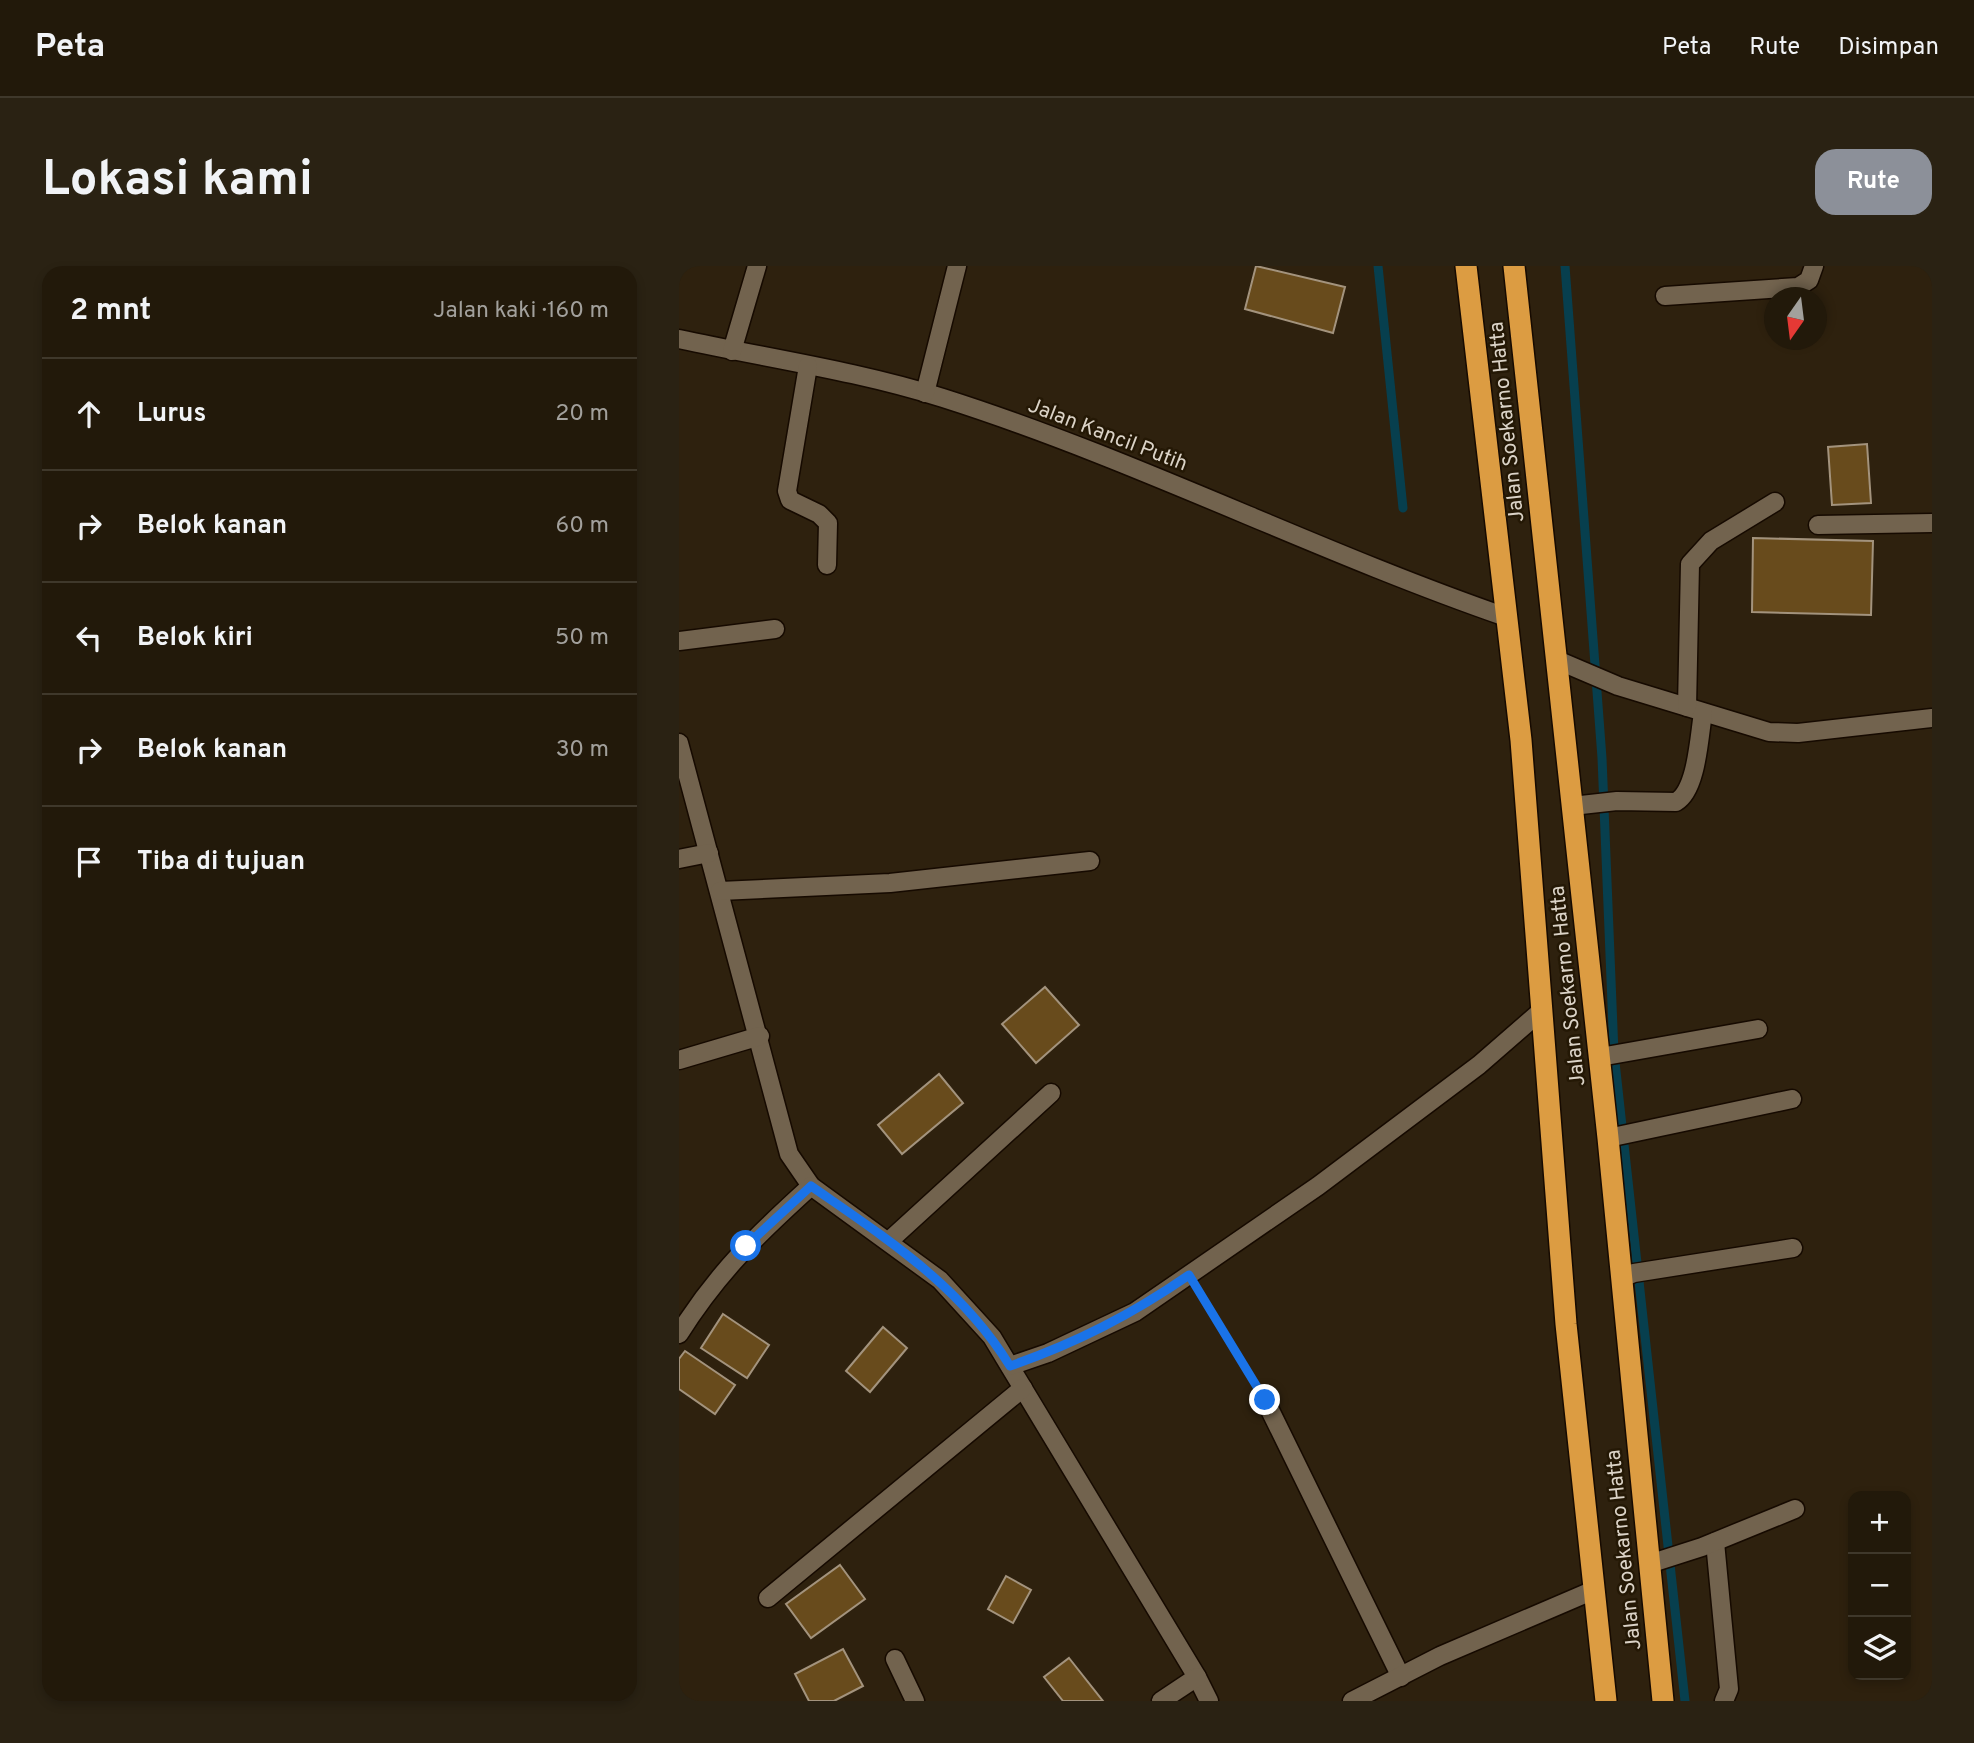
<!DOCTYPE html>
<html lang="id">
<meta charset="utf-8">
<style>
body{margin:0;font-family:Overpass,sans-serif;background:#2a2213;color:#f1f3f6}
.controls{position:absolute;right:21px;bottom:21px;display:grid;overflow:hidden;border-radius:14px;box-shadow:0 4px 10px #0003}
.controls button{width:63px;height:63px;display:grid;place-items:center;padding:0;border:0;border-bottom:2px solid #3f382b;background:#22190a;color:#f1f3f6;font:35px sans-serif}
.compass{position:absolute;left:1085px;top:21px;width:63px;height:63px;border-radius:50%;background:#22190a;box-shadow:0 4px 10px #0003;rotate:194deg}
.stop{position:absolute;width:21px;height:21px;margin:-16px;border:5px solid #1a73e8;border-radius:50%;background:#fff}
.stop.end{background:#1a73e8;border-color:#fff;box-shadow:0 2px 7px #0008}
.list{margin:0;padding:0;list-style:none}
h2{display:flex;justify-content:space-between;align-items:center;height:91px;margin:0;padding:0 28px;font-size:30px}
h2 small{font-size:23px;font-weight:400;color:#a2a09c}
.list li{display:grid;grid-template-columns:46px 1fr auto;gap:21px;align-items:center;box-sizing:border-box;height:112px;padding:0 28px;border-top:2px solid #3f382b}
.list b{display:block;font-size:26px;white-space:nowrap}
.list em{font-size:23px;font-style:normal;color:#a2a09c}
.icon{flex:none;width:38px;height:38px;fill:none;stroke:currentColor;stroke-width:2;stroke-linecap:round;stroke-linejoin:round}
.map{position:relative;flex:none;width:1253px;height:1435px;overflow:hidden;border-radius:21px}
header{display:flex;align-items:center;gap:42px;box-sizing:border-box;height:98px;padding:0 35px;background:#22190a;border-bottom:2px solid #3f382b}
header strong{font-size:33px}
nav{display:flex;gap:38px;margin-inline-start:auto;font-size:24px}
.intro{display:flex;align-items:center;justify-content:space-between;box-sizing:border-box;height:168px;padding:0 42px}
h1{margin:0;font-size:49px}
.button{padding:18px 32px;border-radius:21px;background:#8c9099;color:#fff;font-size:24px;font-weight:700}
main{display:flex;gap:42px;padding:0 42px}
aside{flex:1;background:#22190a;border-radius:21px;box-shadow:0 4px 10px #0003}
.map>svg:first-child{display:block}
</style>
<header>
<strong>Peta</strong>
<nav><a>Peta</a><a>Rute</a><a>Disimpan</a></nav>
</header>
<div class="intro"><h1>Lokasi kami</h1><a class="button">Rute</a></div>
<main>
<aside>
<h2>2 mnt<small>Jalan kaki · 160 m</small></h2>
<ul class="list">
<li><svg class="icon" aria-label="ahead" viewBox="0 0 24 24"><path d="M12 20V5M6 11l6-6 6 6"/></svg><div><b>Lurus</b></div><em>20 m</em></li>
<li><svg class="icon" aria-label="right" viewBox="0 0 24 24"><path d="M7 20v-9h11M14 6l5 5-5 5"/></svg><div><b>Belok kanan</b></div><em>60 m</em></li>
<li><svg class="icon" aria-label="left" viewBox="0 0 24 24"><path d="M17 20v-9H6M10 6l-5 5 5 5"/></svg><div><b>Belok kiri</b></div><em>50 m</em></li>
<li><svg class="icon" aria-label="right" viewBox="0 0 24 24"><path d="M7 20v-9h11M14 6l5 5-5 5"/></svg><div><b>Belok kanan</b></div><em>30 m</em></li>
<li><svg class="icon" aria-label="arrive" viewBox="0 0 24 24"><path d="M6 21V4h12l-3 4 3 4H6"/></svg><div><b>Tiba di tujuan</b></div></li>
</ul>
</aside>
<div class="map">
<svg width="1253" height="1435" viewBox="0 0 1253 1435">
<rect width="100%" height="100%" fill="#2e210e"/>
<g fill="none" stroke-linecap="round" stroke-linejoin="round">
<!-- stream -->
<g stroke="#073f4e" stroke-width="9">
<path d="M699,0L724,242"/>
<path d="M886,0L923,492L935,787L1006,1435"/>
</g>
</g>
<!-- building -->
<g fill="#684b1c" stroke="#a3937d" stroke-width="2">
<path d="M577,0L666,21L654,67L566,43Z"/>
<path d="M1188,178L1192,237L1153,239L1149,181Z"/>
<path d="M1074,272L1194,275L1192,349L1073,346Z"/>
<path d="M366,721L400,759L357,797L323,758Z"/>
<path d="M260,808L284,837L223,888L199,859Z"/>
<path d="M44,1048L90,1079L68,1112L22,1082Z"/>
<path d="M204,1061L228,1082L191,1126L167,1105Z"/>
<path d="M6,1085L56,1119L36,1148L0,1123V1093Z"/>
<path d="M161,1299L186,1333L132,1372L107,1338Z"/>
<path d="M327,1310L352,1324L334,1357L309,1343Z"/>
<path d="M164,1383L184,1420L155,1435H130L116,1408Z"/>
<path d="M390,1392L424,1435H384L365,1411Z"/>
</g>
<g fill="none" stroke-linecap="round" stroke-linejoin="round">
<defs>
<g id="minor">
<path d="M986,30L1119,21L1130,14L1135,0"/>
<path d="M0,73C87,92 179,105 264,132C456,193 636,285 827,351"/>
<path d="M53,85L78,0"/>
<path d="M129,100L108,225L111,234L140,248L149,257L148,299"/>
<path d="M246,127L278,0"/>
<path d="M1139,259L1253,257"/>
<path d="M0,375L96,363"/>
<path d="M878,394L939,420L1090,466L1119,467L1253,452"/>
<path d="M1008,441L1011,298L1032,275L1096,236"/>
<path d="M0,477L110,888L132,920L261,1014L313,1071L518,1411L530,1435"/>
<path d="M893,540L938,535L997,536C1018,524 1020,471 1024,447"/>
<path d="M0,593L30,587"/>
<path d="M41,625L211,617L411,595"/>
<path d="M921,791L1079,763"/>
<path d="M0,794L81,770"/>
<path d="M929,872L1113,833"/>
<path d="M210,975L372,827"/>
<path d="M942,1012L955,1007L1114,982"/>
<path d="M0,1068C39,1006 78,969 132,920"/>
<path d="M331,1100L369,1087L456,1046L639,920L800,799L861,746"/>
<path d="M586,1134L722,1411"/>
<path d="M1036,1276L1050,1423L1045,1435"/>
<path d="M970,1298L1023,1281L1116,1243"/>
<path d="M89,1332L344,1122"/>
<path d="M216,1393L236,1435"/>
<path d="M482,1435L518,1411"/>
<path d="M673,1435L761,1390L915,1324"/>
</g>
<g id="highway">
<path d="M787,0L842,474L887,1058L927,1435"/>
<path d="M835,0L929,872L984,1435"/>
</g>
</defs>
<!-- minor casing -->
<use href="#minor" stroke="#160a00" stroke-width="21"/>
<!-- highway casing -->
<use href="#highway" stroke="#160a00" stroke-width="24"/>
<!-- path -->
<path stroke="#8b8172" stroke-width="4.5" stroke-dasharray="2 5" stroke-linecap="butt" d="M521,1028L575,1116"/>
<!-- minor -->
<use href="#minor" stroke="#72634e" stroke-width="18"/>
<!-- highway -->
<use href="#highway" stroke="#dc9c42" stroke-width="21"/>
</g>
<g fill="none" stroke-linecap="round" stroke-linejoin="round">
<!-- route -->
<path stroke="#1a73e8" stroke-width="9" d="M67,980L132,920C208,973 281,1019 331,1100C397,1077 452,1049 510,1009L586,1134"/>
</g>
<g text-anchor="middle" stroke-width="5" stroke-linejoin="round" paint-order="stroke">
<!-- street labels -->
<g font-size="21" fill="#dbd3c7" stroke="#241805">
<text transform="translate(827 156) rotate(-96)" y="7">Jalan Soekarno Hatta</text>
<text transform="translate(429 168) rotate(21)" y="7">Jalan Kancil Putih</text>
<text transform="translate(888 720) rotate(-96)" y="7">Jalan Soekarno Hatta</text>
<text transform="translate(944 1284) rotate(-96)" y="7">Jalan Soekarno Hatta</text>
</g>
</g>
</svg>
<div class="controls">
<button>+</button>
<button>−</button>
<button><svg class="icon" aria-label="layers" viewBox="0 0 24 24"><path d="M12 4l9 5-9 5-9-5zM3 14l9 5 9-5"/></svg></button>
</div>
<svg class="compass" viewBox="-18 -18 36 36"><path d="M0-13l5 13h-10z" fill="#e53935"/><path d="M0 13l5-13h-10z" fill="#a2a09c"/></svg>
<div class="stop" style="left:67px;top:980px"></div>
<div class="stop end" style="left:586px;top:1134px"></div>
</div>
</main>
